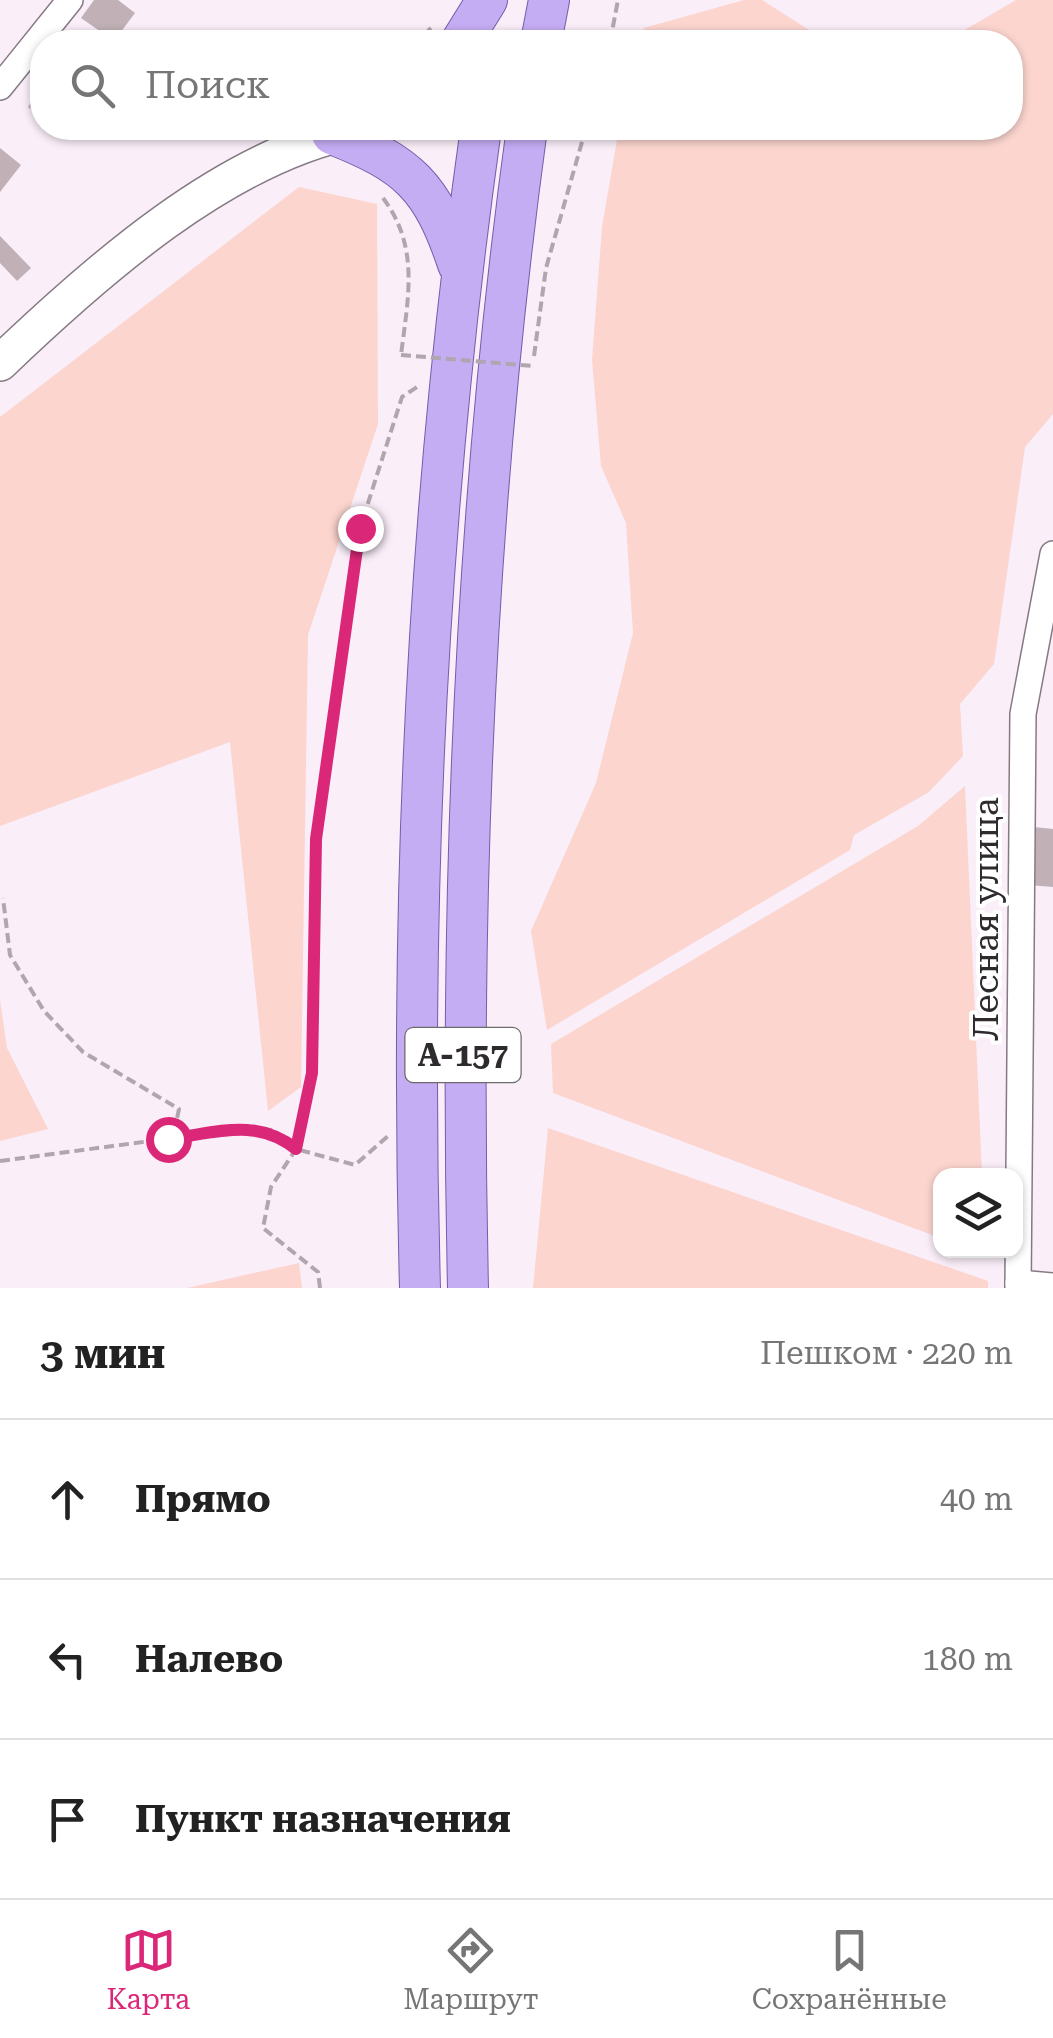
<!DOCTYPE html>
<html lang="ru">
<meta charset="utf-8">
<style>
body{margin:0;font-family:"Roboto Serif",serif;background:#f2f2f2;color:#222}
.controls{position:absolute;right:30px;bottom:30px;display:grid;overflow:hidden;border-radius:20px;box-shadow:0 2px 8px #0004}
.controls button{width:90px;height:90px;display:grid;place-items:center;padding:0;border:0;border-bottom:2px solid #e0e0e0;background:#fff;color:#222;font:50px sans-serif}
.stop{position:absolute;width:30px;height:30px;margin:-22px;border:8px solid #db2777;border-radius:50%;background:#fff}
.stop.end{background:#db2777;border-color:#fff;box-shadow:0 2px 10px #0008}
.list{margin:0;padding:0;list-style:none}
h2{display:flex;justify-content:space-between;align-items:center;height:130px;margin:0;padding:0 40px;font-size:42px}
h2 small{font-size:32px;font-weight:400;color:#767676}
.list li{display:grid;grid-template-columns:65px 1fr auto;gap:30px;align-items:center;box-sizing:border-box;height:160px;padding:0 40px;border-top:2px solid #e0e0e0}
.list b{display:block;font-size:38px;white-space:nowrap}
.list em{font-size:32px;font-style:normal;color:#767676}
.icon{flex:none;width:55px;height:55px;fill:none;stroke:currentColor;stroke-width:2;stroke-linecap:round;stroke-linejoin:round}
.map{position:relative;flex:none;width:1053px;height:1288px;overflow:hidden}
.search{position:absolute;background:#fff;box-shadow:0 2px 8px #0004;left:30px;right:30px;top:30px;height:110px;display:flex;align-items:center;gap:25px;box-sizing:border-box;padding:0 35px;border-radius:40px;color:#767676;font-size:38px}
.sheet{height:610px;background:#fff}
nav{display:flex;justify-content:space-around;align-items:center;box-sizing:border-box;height:140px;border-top:2px solid #e0e0e0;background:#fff;font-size:28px;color:#767676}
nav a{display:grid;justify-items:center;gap:5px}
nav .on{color:#db2777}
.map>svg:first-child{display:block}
</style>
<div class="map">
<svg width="1053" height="1288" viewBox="0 0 1053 1288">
<rect width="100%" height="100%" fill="#faeef9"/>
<!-- green -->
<g fill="#fcd5cf">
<path d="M744,0H762L828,42H639L644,28Z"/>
<path d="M1016,0H1053V414L1025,447L994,664L960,704L963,756L929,792L854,835L850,850L547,1030L531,931L596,783L633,633L626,523L601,466L592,360L602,227L619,128H1010V42H944Z"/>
<path d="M299,187L377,204L378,424L308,635L301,1087L268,1111L230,742L0,826V417Z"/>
<path d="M965,786L982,1175L940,1176V1238L553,1093L551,1044L918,826Z"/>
<path d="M0,1000L7,1048L48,1129L0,1141Z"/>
<path d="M548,1128L988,1281V1288H533Z"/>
<path d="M299,1263L302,1288H187Z"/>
</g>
<!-- building -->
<g fill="#c1b1b6">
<path d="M94,0H118L135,13L114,41L81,18Z"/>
<path d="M42,87V118L28,107Z"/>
<path d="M0,148L21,165L0,192Z"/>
<path d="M0,236L31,268L17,281L0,263Z"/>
<path d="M1034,827L1053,829V887L1029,885Z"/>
</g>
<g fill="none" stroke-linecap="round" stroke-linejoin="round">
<defs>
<g id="street">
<path d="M0,87L70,0"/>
<path d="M1018,1283L1053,1286"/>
<path d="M1018,1288L1023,714L1053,554"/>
</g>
<path id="secondary" d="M0,363C94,273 226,155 357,130"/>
<g id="primary">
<path d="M461,42L487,0"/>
<path d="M541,42L549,0"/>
<path d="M332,134C409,164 432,186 458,264"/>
<path d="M420,1288C409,900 427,512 481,128"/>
<path d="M468,1288C459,899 474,513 527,128"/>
</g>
</defs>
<!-- street casing -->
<use href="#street" stroke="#857a84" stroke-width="28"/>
<!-- secondary casing -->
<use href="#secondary" stroke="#857a84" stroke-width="38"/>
<!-- primary casing -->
<use href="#primary" stroke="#775caa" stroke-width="42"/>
<!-- path -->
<g stroke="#afa6af" stroke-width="4" stroke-dasharray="10 5" stroke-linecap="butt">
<path d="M417,42L431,28"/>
<path d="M610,42L618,0"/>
<path d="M383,198C420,247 408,298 401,355"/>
<path d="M534,356L546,268L586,128"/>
<path d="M173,1138L246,1128L273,1130L296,1149L355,1165L388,1136"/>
<path d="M0,1161L173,1138L179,1109L83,1052L44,1011L10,955L3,898"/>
<path d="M320,1288L318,1272L263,1228L271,1187L296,1149L312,1073L317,839L335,683L360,528L402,397L417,387"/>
</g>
<!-- street -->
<use href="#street" stroke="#fff" stroke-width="25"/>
<!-- secondary -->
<use href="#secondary" stroke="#fff" stroke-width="35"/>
<!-- primary -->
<use href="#primary" stroke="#c5adf4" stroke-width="40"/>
<!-- path-bridge -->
<path stroke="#afa6af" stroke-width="4" stroke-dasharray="10 5" stroke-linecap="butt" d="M401,355L533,366"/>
</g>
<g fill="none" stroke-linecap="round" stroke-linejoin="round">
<!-- route -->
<path stroke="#db2777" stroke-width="12" d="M168,1139C216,1133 256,1117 296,1149L312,1073L316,839L360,528"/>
</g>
<g text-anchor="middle" stroke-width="8" stroke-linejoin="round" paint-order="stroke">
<!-- shield labels -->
<rect fill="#fff" stroke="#6d6a6d" stroke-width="2.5" x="405.5" y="1028" width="115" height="54" rx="8"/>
<g font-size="32" font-weight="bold" fill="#2e2a2e">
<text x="463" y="1066">А-157</text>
</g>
<!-- street labels -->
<g font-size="35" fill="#2e2a2e" stroke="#fff">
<text transform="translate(986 919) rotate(-90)" y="12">Лесная улица</text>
</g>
</g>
</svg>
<div class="controls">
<button><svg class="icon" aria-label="layers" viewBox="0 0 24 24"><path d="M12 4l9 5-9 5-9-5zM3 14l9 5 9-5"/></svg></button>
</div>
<div class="stop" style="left:168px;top:1139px"></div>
<div class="stop end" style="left:360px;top:528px"></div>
<div class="search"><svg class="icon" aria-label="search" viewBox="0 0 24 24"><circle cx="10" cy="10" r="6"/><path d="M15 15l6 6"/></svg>Поиск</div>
</div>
<section class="sheet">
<h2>3 мин<small>Пешком · 220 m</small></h2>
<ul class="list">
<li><svg class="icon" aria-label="ahead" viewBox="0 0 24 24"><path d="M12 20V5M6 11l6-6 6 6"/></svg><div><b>Прямо</b></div><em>40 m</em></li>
<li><svg class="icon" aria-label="left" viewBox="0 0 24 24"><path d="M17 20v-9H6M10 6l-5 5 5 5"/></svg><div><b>Налево</b></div><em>180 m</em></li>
<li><svg class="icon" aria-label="arrive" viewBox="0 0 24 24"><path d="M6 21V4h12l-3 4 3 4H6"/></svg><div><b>Пункт назначения</b></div></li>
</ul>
</section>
<nav>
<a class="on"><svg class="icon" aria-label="map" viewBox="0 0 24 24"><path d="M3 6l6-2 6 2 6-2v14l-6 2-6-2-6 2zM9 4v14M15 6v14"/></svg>Карта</a>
<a><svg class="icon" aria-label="directions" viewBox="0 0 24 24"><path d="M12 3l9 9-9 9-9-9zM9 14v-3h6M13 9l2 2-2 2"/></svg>Маршрут</a>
<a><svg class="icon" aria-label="saved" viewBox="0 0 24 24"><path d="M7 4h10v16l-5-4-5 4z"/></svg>Сохранённые</a>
</nav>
